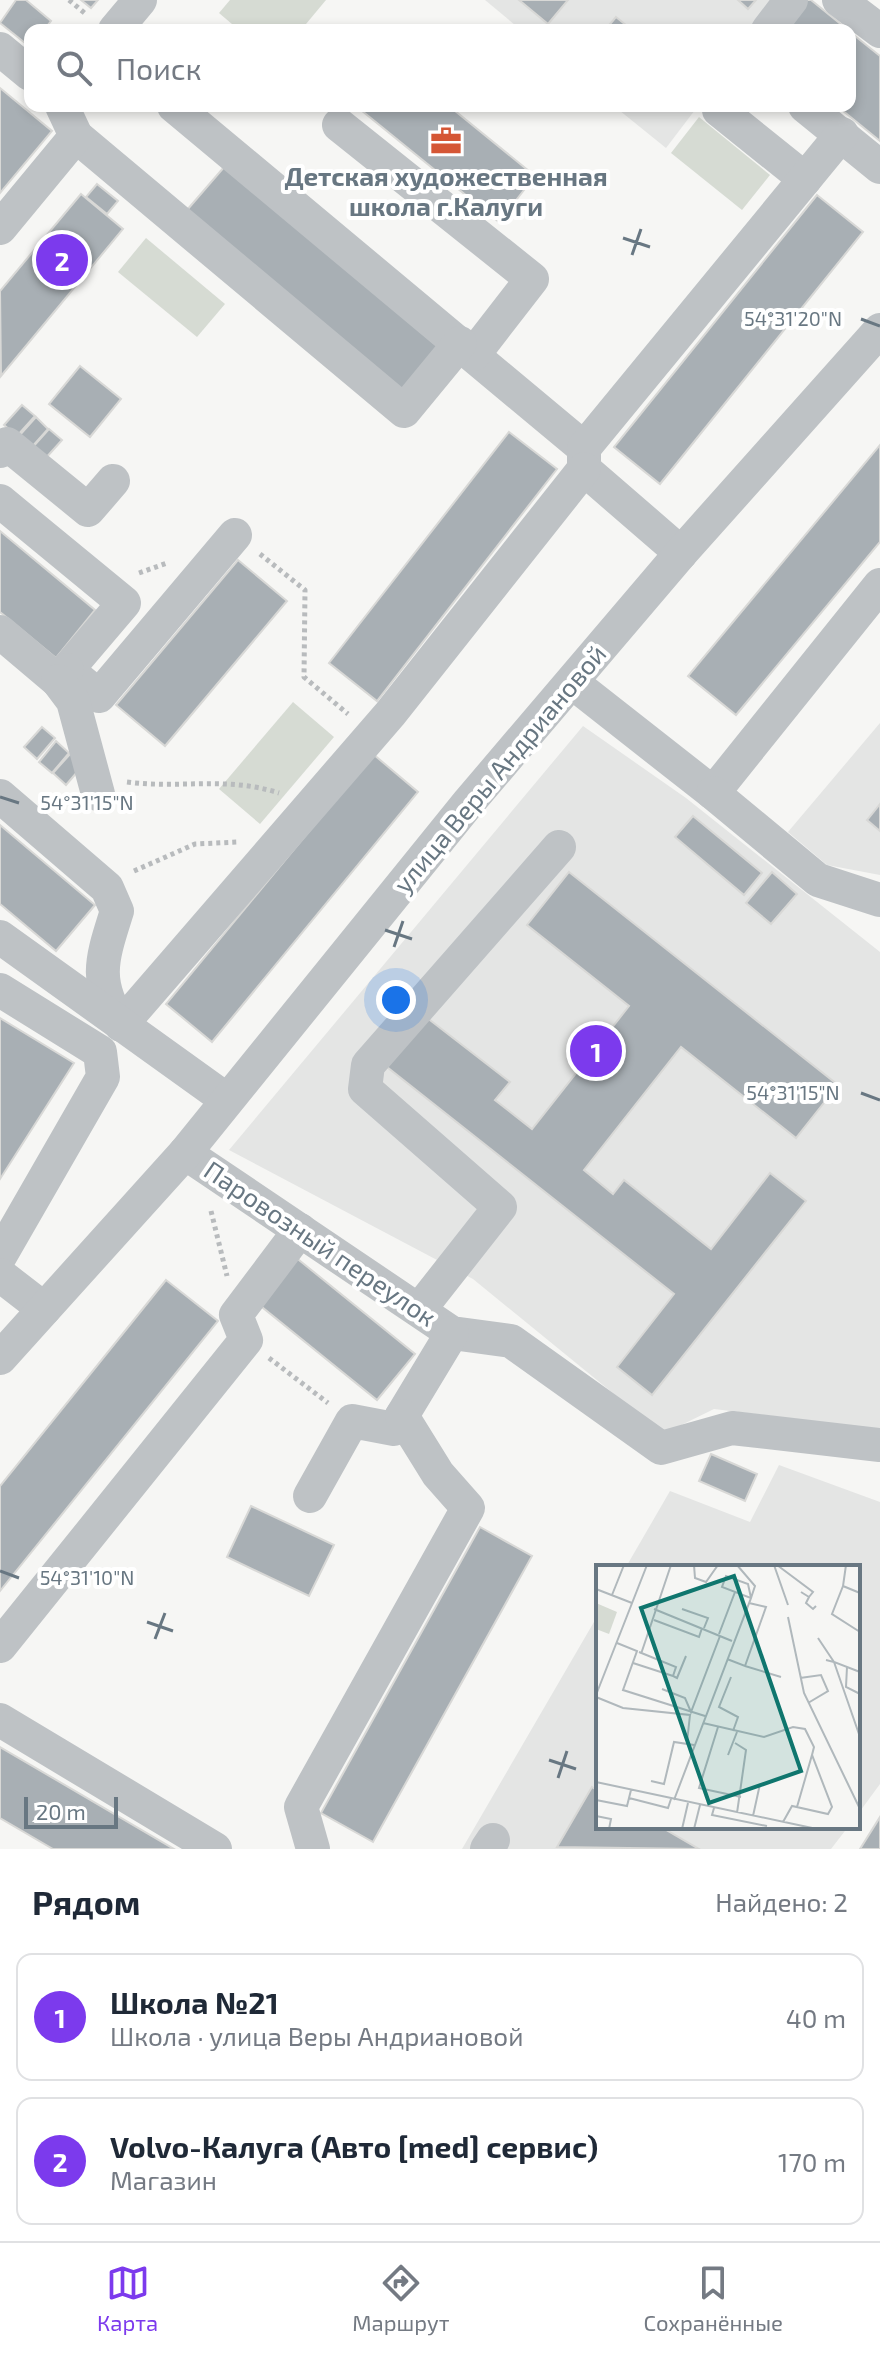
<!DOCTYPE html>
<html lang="ru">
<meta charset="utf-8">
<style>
body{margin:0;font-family:"Exo 2",sans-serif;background:#f2f2f3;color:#1f2937}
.scale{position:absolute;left:24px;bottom:20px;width:94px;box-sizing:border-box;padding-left:8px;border:4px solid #687782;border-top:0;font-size:22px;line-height:28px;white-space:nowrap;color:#687782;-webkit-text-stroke:6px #fff;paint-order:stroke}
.you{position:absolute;left:396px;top:1000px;width:28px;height:28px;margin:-20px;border:6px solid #fff;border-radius:50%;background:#1a73e8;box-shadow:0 0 0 12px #1a73e833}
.badge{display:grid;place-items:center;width:52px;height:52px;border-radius:50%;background:#7c3aed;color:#fff;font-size:26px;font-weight:700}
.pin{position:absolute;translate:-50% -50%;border:4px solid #fff;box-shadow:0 2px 8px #0006}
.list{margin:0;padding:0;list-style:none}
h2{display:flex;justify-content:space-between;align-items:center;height:104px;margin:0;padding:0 32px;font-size:34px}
h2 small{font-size:26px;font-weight:400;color:#747a83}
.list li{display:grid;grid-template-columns:52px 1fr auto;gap:24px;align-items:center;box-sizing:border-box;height:128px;margin:0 16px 16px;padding:0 16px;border:2px solid #e0e1e3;border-radius:16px}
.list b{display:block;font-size:30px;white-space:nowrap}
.list p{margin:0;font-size:26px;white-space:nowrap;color:#747a83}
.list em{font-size:26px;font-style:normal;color:#747a83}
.icon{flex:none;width:44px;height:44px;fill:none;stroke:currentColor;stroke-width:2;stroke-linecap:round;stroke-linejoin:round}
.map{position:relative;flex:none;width:880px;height:1849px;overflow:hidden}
.search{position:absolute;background:#fff;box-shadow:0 4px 12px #0003;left:24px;right:24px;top:24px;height:88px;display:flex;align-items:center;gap:20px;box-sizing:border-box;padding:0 28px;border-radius:16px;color:#747a83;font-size:30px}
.sheet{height:392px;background:#fff}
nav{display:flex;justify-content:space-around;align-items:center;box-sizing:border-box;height:112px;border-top:2px solid #e0e1e3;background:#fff;font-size:22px;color:#747a83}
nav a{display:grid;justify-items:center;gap:4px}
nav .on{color:#7c3aed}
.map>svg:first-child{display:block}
</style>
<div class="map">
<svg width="880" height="1849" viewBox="0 0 880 1849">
<rect width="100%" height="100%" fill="#f6f6f4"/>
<!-- built -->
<g fill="#e4e5e4">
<path d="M485,0H777L754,30H521Z"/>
<path d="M614,106H698L666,148Z"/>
<path d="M880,723V875L827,865L788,832Z"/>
<path d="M583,726L686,798L880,952V1429L714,1409L663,1434L473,1279L229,1150Z"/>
<path d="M779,1465L880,1502V1784L858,1814V1567H626L670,1491L750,1522Z"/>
<path d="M598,1615V1827H848L831,1849H462Z"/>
</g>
<!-- green -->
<g fill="#d6dbd3">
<path d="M230,0H326L301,30H239L219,13Z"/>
<path d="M699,117L770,175L742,210L671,153Z"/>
<path d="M146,238L225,304L197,337L118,272Z"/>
<path d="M293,702L334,737L260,824L219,789Z"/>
</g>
<!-- building -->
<g fill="#a8afb4" stroke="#d8d8d6" stroke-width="2">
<path d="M16,0H26L51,21L44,30H30V47L0,23Z"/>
<path d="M81,0H98L91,8Z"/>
<path d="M519,0H568L548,24Z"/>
<path d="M738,0H756L748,9Z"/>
<path d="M807,0H811L848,30H783Z"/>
<path d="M616,17L632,30H605Z"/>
<path d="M850,32L880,56V141L837,106H850Z"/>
<path d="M0,88L52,131L0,193Z"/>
<path d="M356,106H449L535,176L499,222Z"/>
<path d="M225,166L441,349L404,393L187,210Z"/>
<path d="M97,184L118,201L107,214L86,197Z"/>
<path d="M81,194L123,229L1,376L0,291Z"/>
<path d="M817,195L863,232L660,484L614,447Z"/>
<path d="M80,366L121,399L90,437L49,404Z"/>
<path d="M22,405L35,416L17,436L4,425Z"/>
<path d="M36,417L48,429L31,448L18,437Z"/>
<path d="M49,429L62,440L44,460L31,449Z"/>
<path d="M509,432L557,469L377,701L329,663Z"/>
<path d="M880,445V542L736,715L688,676Z"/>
<path d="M0,531L95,610L56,658L0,612Z"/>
<path d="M238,560L287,601L165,746L116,705Z"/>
<path d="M42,727L55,738L37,759L24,747Z"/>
<path d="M56,741L69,753L52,773L39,762Z"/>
<path d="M71,753L84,764L66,785L53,773Z"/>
<path d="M373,754L418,792L212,1042L166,1004Z"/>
<path d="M880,804V831L867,820Z"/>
<path d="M693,816L762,873L744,895L675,837Z"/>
<path d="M0,825L95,905L56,951L0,904Z"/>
<path d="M569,872L838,1085L796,1138L681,1047L584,1170L613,1194L624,1180L711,1249L770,1173L806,1201L652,1395L617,1367L674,1294L387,1067L426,1017L510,1082L495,1100L532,1129L629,1006L527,925Z"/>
<path d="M772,872L797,894L771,924L746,903Z"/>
<path d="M0,1018L74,1063L0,1179Z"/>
<path d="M294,1256L415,1354L377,1400L257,1303Z"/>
<path d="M166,1280L218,1321L0,1591V1486Z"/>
<path d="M711,1454L757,1474L745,1501L699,1481Z"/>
<path d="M251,1506L334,1545L309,1596L227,1557Z"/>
<path d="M480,1527L532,1556L373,1842L321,1813Z"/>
<path d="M0,1747L174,1849H53L0,1818Z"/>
<path d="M592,1787L598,1791V1827H661L699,1849L557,1847Z"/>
<path d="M880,1817V1849H860Z"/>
</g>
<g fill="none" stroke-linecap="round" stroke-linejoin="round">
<!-- path -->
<g stroke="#b8bbbd" stroke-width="5" stroke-dasharray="4 4" stroke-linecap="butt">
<path d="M69,0L87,15"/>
<path d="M260,554L305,590L304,677L348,714"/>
<path d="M139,573L167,563"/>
<path d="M127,782C180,789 226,776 279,793"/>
<path d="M134,871L195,844L238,842"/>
<path d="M211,1211L227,1276"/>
<path d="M269,1358L328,1403"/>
</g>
<!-- minor -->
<g stroke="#bec2c5" stroke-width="34">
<path d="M839,0L880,31"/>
<path d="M115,30L140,0"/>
<path d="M768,30L791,0"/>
<path d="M0,49L30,74"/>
<path d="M174,106L584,448V469L681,553"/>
<path d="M722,106L719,110L805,179"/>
<path d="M805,106L880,167"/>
<path d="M339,125L532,279L474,354"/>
<path d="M76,136L404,411L460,343"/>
<path d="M0,228L76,136L62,106"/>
<path d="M584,448L842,134"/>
<path d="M0,451L7,444L88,510L113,481"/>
<path d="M0,501L124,603L67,670L99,696L235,535"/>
<path d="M0,632L58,681L67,670"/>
<path d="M58,681L73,701L98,794"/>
<path d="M573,683L713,793L880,585"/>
<path d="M713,793L818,880L880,900"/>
<path d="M0,796L107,888L117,911C102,959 93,980 121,1025L390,714L584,469"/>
<path d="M0,937L227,1100"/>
<path d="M0,990L100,1052L103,1077L0,1256"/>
<path d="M185,1153L452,1333L511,1341L661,1448L732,1428L880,1445"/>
<path d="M0,1275L44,1309"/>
<path d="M419,1310L500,1207L365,1089L368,1065L559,847"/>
<path d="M0,1358L185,1153L469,802L681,553L880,330"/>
<path d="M310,1496L352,1421L394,1429L452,1333"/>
<path d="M0,1646L246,1340L236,1315L300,1230"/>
<path d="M0,1720L215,1849"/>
<path d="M313,1849L301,1807L468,1508L438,1474L402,1416"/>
<path d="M487,1849L493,1840"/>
</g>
</g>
<!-- ticks -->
<path fill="none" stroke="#687782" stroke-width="3" d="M623,238L650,247M632,255L641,229M861,319L880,326M0,797L19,803M385,930L412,939M394,947L403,921M861,1093L880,1100M0,1571L19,1578M147,1622L173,1631M155,1639L165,1613M549,1760L576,1769M558,1778L567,1751"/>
<!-- icons -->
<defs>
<symbol id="office-bare" viewBox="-9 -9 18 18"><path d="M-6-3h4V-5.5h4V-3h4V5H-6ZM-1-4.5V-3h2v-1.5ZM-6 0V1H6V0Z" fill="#d55635" stroke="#fff" stroke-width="2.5" paint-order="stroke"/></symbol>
</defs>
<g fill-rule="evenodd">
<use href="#office-bare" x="424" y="119" width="44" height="44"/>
</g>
<g text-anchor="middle" stroke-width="8" stroke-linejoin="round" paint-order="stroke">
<!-- poi labels -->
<g font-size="26" font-weight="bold" fill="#687782" stroke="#fff">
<text x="446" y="186">Детская художественная<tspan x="446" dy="30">школа г.Калуги</tspan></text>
</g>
<!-- street labels -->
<g font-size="26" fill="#687782" stroke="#fff">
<text transform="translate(500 769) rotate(-50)" y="9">улица Веры Андриановой</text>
<text transform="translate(320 1244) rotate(34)" y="9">Паровозный переулок</text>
</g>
</g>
<!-- overview -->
<g transform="translate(596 1565)">
<rect width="264" height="264" fill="#f6f6f4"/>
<path d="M0,38L21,47L13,69L0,64Z" fill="#d6dbd3"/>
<path fill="none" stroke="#b0b8bc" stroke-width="2" d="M98,0L99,13L110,17L122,0M178,0L192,40M181,0L217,27L213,32M250,0L247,21L264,28M247,21L236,49L264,67M0,24L36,38M205,27L213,32L210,38L217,44L220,41M16,30L28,0M58,44L136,76M86,44L112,53L108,63M192,52L208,128L264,244M58,55L103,72L106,63M123,69L139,27M222,73L238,97L264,107M21,78L41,86L27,125L109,151M43,87L80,102L77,111L81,113L90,91M45,89L75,0M131,94L149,101L170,42L153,38M230,95L238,97L264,172M37,98L77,111M149,101L185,112M251,102L250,122L264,129M135,112L123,142L142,152L137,166M204,113L225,110L232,126L212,138M66,124L89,133L95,147L124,71M0,130L51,0M0,132L27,143L94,150L91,177M107,158L168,172L197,162L209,164L218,182L216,190M122,162L103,223L145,232M139,178L150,185L141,248M132,190L141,167M55,216L68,219L78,177L98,180M0,217L221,264M33,233L72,243L75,234M0,235L31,241L35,225M78,235L155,33L126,22L130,11L152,19L155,33L159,21L141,0M118,243L116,250L171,261M0,251L15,254L13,264M157,251L164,219M187,257L196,241L232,249L236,242L216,190L201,242M86,264L92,238M98,264L104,240"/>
<path fill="#0f766e" fill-opacity="0.15" stroke="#0f766e" stroke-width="4" d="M138,11L205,206L113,238L45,43Z"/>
<rect width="264" height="264" fill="none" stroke="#687782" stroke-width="4"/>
</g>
<g font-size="20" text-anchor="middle" fill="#687782" stroke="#fff" stroke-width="8" stroke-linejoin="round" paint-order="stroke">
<text x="793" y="326">54°31'20"N</text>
<text x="87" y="810">54°31'15"N</text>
<text x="793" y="1100">54°31'15"N</text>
<text x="87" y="1585">54°31'10"N</text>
</g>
</svg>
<div class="scale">20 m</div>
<div class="you"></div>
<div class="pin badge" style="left:596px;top:1051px">1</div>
<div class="pin badge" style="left:62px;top:260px">2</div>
<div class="search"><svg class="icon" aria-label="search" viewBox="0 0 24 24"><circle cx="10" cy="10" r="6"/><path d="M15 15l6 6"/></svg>Поиск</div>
</div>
<section class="sheet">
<h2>Рядом<small>Найдено: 2</small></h2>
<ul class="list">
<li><span class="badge">1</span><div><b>Школа №21</b><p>Школа · улица Веры Андриановой</p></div><em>40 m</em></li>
<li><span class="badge">2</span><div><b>Volvo-Калуга (Авто [med] сервис)</b><p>Магазин</p></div><em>170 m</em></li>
</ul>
</section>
<nav>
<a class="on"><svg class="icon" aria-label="map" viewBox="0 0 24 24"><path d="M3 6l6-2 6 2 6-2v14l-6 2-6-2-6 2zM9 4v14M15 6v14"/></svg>Карта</a>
<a><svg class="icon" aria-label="directions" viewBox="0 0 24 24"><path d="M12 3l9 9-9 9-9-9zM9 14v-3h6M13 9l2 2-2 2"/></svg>Маршрут</a>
<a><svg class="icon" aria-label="saved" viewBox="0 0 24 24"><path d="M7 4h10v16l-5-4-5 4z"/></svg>Сохранённые</a>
</nav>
